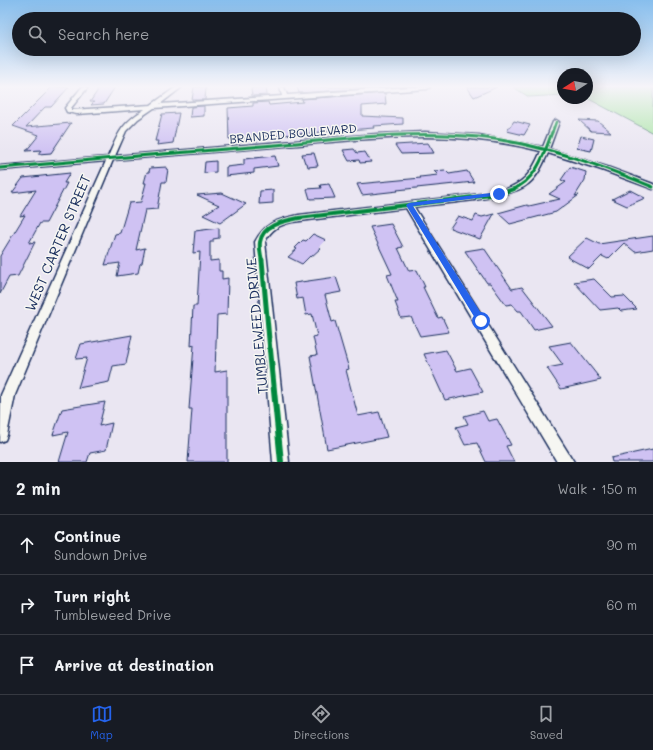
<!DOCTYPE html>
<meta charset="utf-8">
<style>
body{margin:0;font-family:Mali,sans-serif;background:#242831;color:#f1f3f6}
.compass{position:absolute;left:557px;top:68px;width:36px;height:36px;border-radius:50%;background:#171b24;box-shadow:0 4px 16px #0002;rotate:259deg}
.stop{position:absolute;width:12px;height:12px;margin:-9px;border:3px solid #2563eb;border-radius:50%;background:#fff}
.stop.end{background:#2563eb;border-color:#fff;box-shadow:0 1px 4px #0008}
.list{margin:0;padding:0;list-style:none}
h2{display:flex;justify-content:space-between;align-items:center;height:52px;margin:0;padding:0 16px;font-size:17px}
h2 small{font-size:13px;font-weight:400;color:#9ea1a6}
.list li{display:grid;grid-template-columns:26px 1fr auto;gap:12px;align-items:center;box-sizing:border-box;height:60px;padding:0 16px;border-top:1px solid #363941}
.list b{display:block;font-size:15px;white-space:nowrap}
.list p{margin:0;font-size:13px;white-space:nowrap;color:#9ea1a6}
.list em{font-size:13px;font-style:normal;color:#9ea1a6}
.icon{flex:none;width:22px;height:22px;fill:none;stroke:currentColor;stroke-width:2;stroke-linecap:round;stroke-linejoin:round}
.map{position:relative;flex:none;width:653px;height:462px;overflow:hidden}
.search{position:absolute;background:#171b24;box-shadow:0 4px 16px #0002;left:12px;right:12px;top:12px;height:44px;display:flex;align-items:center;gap:10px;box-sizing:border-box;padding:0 14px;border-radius:22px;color:#9ea1a6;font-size:15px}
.sheet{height:232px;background:#171b24}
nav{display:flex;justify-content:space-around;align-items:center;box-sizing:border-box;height:56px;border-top:1px solid #363941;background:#171b24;font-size:11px;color:#9ea1a6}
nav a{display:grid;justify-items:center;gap:2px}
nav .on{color:#2563eb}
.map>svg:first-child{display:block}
</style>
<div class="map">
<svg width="653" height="462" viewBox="0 0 653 462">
<rect width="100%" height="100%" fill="#eae6f2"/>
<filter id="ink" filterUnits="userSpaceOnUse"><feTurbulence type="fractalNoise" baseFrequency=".025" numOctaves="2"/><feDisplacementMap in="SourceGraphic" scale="8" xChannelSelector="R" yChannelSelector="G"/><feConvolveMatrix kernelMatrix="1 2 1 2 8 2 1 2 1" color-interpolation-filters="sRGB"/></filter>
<g filter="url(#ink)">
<!-- green -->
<g fill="#aee6aa" stroke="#648a84">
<path d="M513,87H563V95L529,97Z"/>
<path d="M587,87H653V133L587,98Z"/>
</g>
<!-- building -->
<g fill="#cfc2f3" stroke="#1b2f5e">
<path d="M52,87H69L51,107H45L26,127L71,123L51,153L38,154L41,150L26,151L39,135L13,126Z"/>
<path d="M100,87H115L104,104L91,105L94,102H90Z"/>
<path d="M194,87H206L205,100H192Z"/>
<path d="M266,87L267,95L252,96L251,88Z"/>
<path d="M297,87H385L299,93Z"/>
<path d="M467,87H497L474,97Z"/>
<path d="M385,93L386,104L362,106V116L403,118V124L373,126L374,128L229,139L228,108L253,106V103L268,102L269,105L303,102L302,99Z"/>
<path d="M204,106V116L190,117L191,107Z"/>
<path d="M179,113L173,143L157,145L158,141H155L162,114Z"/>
<path d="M579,120L598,121L611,132L591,131Z"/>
<path d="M514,121L530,125L524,135L507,131Z"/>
<path d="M581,136L594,139L591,151L577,148Z"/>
<path d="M428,143L434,153L401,154L395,145Z"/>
<path d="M354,149L357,153L365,152L371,162L360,163L359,160L349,161L343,150Z"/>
<path d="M314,153L318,166L308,167L307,163H305L302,154Z"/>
<path d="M275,156L278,166L254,169V173L226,176V167L244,165V159Z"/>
<path d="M216,161V172L204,173L205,162Z"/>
<path d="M167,167L166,169H168L166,182H162L157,209L145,210L136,250L145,248L142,263L140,264L138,273L117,276L120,263L105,265L115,234L120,233L129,203L141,202L146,183H144L147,172H149L150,168Z"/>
<path d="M570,167L586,172L585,180L575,196L579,195L556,212L510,224L498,213L527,205L529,206L560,199L549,194L566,182L561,180Z"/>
<path d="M445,170L449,174L467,171L474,182L397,190L398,191L362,195L357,184L421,178L420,177L438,175L434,171Z"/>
<path d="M70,173L64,183H67L46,223H40L29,243L35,242L18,276L9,277L0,294V256L25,215L20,216L36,190L12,193L23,178Z"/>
<path d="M329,184L335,198L310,199L307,189L321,188L320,185Z"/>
<path d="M273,190V203L259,204L260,191Z"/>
<path d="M630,190L645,198L627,206L612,199Z"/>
<path d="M222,193L246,204L220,223L203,215L219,205L197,195Z"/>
<path d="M494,214L480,239L450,228L458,216L473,221L476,215L482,217Z"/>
<path d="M391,224L403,247L398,248L409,271L417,270L425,287H423L438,318L442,317L449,332L420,336L411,317L401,318L395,302H398L387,275L392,274L370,227Z"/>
<path d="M219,228V238L213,239V242H210V261L219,260V271H222V279L228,278L227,314L217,315L215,372L227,370V462H188L192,409H189L194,345L191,346L193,306H197L200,252L193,253L195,231Z"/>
<path d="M313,234L326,240L319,247L321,248L311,257L310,256L302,264L288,257L297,249L295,248L303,240L306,241Z"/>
<path d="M653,236V249L635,252L624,243L608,259L602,256L589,269L567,257L587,238L599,244Z"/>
<path d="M484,248L512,289L522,287L552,326L534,330L521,311H518L512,304L506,305L490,283H487L465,251Z"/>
<path d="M336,277L341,292L325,295L332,322L335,321L349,369L346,370L358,416L379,412L387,437L327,449L310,356L317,355L313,337L317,336L312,314L306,315L303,298L297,299L294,283Z"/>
<path d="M594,279L612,297L624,296L637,309L621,311L618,308L600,310L574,282Z"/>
<path d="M132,335L126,364L113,366L109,382L78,388L87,358L76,359L81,344Z"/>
<path d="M571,342L601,380L561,389L547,368L563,365L549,346Z"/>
<path d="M446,350L457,371L470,368L483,392L445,400L424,354Z"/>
<path d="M105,402L99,426L112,423L106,450L90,453L87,462H59L68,432L53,435L62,409Z"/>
<path d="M483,411L488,421L497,419L511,445L506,446L514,462H486L477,443L465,445L456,427L468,424L464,416Z"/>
<path d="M653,449V462H612L611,458Z"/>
</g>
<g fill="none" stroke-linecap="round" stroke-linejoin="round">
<defs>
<path id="minor" d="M82,87H88L71,108V110L151,105L176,87H182L160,104L282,96L280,87H284L287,95L408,87H430L427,89L154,108L138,119L126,131L115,156L377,134L425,132L479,135L543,147L553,122L556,120L559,122L549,149L607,167L653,184V189L602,170L548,153C543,164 538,176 528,184C510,200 441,203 414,207L574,462H557L406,208L292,222C279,225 271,229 265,242L289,462H273L255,242C266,221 278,220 299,215L498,192C523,184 531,175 541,151C457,130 383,137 298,145C236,150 175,155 113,160L15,395L7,435L5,440L0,442L1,395L106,161L0,170V166L108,157C119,132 121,124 145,109L77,114L67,112L65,108Z"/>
</defs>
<!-- minor casing -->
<use href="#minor" stroke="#1b2f5e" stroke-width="3"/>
<!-- minor -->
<use href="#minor" fill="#f6f6f2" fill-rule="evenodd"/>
<defs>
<path id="cycleway-far4" d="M552,133L556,122"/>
<g id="cycleway-far3">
<path d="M0,168C92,160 183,152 275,145C342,139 410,130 478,137C538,143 597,164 653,187"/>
<path d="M511,190C536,181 544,155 552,132"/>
</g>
<path id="cycleway-far2" d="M262,261C261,256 259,248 260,242C263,224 285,221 299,218L499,194L514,189"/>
<path id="cycleway-far1" d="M262,260L270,351"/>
<path id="cycleway" d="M270,350L281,462"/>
</defs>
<!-- cycleway-far4 casing -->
<use href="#cycleway-far4" stroke="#f6f6f2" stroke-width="4"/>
<!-- cycleway-far3 casing -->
<use href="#cycleway-far3" stroke="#f6f6f2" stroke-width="5"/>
<!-- cycleway-far2 casing -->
<use href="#cycleway-far2" stroke="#f6f6f2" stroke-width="6"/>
<!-- cycleway-far1 casing -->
<use href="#cycleway-far1" stroke="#f6f6f2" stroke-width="8"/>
<!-- cycleway casing -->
<use href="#cycleway" stroke="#f6f6f2" stroke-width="8"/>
<!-- cycleway-far4 -->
<use href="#cycleway-far4" stroke="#00873e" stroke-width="2.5"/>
<!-- cycleway-far3 -->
<use href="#cycleway-far3" stroke="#00873e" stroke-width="3"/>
<!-- cycleway-far2 -->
<use href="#cycleway-far2" stroke="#00873e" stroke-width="4"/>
<!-- cycleway-far1 -->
<use href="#cycleway-far1" stroke="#00873e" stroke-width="5"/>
<!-- cycleway -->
<use href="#cycleway" stroke="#00873e" stroke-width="6"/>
</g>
</g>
<!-- sky -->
<linearGradient id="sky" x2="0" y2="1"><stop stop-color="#87beed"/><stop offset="0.57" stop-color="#f6f4f9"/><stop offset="1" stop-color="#f6f4f9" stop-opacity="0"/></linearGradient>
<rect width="653" height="152" fill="url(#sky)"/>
<!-- route -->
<path fill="#2563eb" d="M499,192L501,194V195L413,206L484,318L485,321L481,324L478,323L406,205L409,203Z"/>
<g text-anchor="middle" stroke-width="3" stroke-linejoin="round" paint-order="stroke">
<!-- far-street labels -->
<g font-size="12" fill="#1b2f5e" stroke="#f6f6f2">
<text transform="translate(293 134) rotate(-5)" y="4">BRANDED BOULEVARD</text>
</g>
<!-- street labels -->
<g font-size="14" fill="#1b2f5e" stroke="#f6f6f2">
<text transform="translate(58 243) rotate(-67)" y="5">WEST CARTER STREET</text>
<text transform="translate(257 326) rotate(-95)" y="5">TUMBLEWEED DRIVE</text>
</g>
</g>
</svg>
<svg class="compass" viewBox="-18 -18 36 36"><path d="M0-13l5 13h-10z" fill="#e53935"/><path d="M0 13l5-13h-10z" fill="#9ea1a6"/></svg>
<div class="stop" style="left:481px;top:321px"></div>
<div class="stop end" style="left:499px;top:194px"></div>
<div class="search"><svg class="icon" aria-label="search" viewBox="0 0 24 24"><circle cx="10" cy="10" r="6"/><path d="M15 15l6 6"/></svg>Search here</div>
</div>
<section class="sheet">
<h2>2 min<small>Walk · 150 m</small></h2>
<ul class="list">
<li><svg class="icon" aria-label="ahead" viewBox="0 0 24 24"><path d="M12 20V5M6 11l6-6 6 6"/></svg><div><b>Continue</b><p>Sundown Drive</p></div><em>90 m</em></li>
<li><svg class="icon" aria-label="right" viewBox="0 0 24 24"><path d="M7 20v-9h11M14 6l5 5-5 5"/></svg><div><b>Turn right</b><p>Tumbleweed Drive</p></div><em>60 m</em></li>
<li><svg class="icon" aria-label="arrive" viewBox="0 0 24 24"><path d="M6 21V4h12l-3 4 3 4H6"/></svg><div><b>Arrive at destination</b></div></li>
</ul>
</section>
<nav>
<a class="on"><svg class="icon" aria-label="map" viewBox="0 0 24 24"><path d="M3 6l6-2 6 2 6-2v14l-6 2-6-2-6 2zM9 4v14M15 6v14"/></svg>Map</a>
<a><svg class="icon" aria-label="directions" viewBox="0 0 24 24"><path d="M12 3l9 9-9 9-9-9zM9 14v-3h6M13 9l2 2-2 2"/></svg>Directions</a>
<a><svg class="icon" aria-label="saved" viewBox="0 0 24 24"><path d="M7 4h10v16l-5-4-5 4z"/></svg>Saved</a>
</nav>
